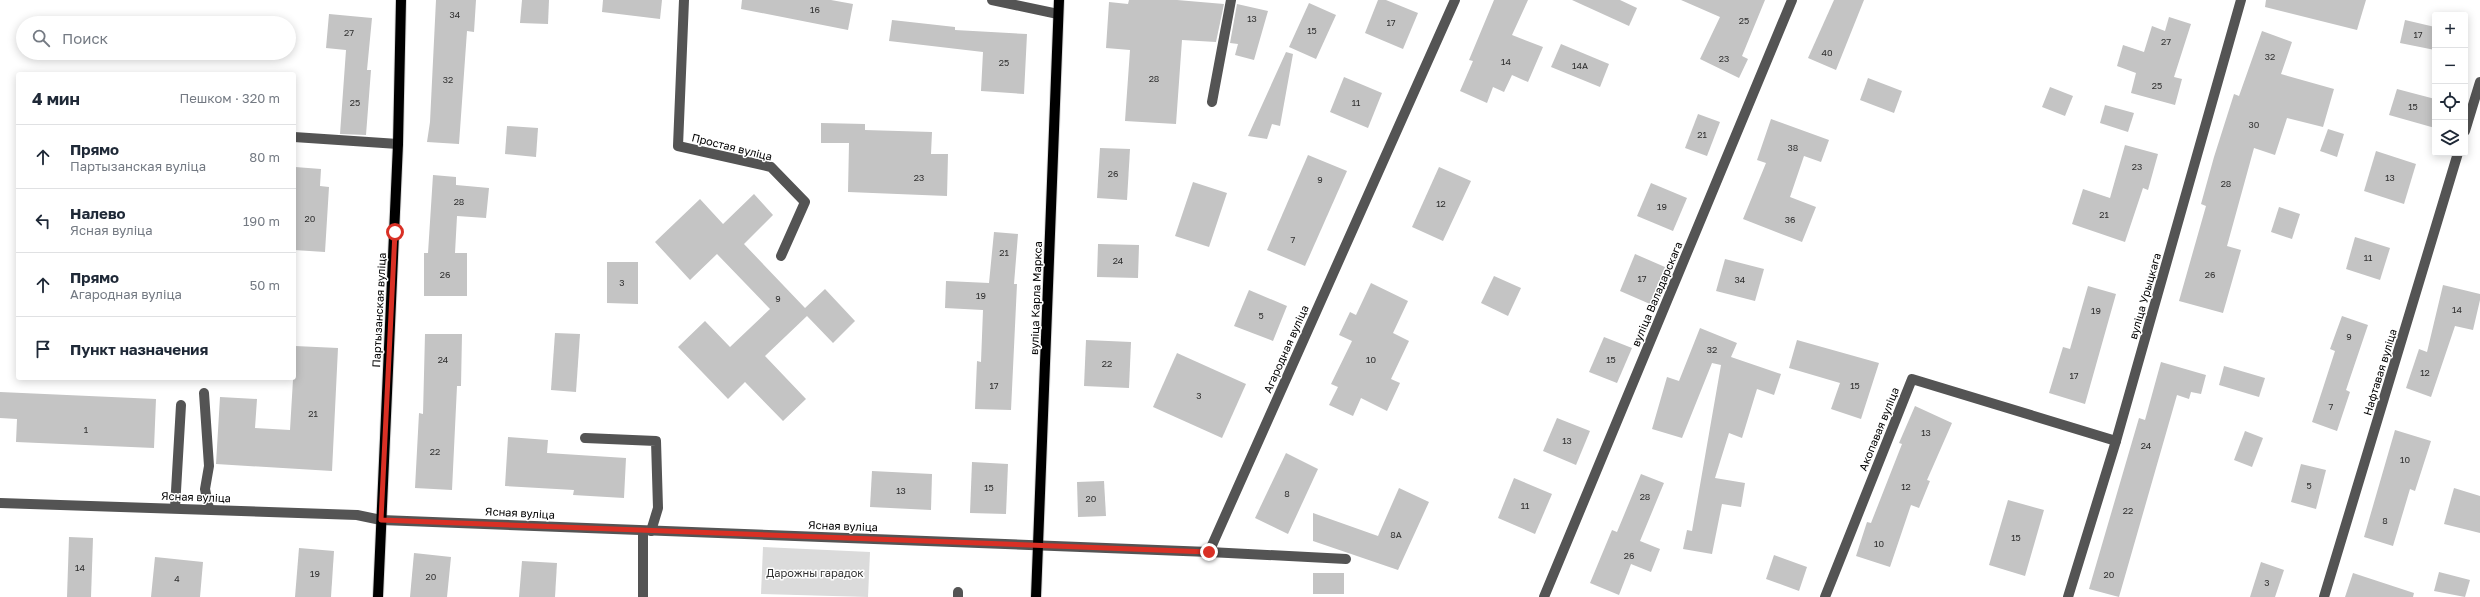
<!DOCTYPE html>
<html lang="ru">
<meta charset="utf-8">
<style>
body{margin:0;font-family:"Golos Text",sans-serif;background:#f6f6f7;color:#1f2937}
.controls{position:absolute;right:12px;top:12px;display:grid;overflow:hidden;border-radius:4px;box-shadow:0 2px 10px #0003}
.controls button{width:36px;height:36px;display:grid;place-items:center;padding:0;border:0;border-bottom:1px solid #e0e1e3;background:#fff;color:#1f2937;font:20px sans-serif}
.stop{position:absolute;width:12px;height:12px;margin:-9px;border:3px solid #d93025;border-radius:50%;background:#fff}
.stop.end{background:#d93025;border-color:#fff;box-shadow:0 1px 4px #0008}
.list{margin:0;padding:0;list-style:none}
h2{display:flex;justify-content:space-between;align-items:center;height:52px;margin:0;padding:0 16px;font-size:17px}
h2 small{font-size:13px;font-weight:400;color:#747a83}
.list li{display:grid;grid-template-columns:26px 1fr auto;gap:12px;align-items:center;box-sizing:border-box;height:64px;padding:0 16px;border-top:1px solid #e0e1e3}
.list b{display:block;font-size:15px;white-space:nowrap}
.list p{margin:0;font-size:13px;white-space:nowrap;color:#747a83}
.list em{font-size:13px;font-style:normal;color:#747a83}
.icon{flex:none;width:22px;height:22px;fill:none;stroke:currentColor;stroke-width:2;stroke-linecap:round;stroke-linejoin:round}
.map{position:relative;flex:none;width:2480px;height:597px;overflow:hidden}
.search{position:absolute;background:#fff;box-shadow:0 2px 10px #0003;left:16px;top:16px;width:280px;height:44px;display:flex;align-items:center;gap:10px;box-sizing:border-box;padding:0 14px;border-radius:22px;color:#747a83;font-size:15px}
.panel{position:absolute;background:#fff;box-shadow:0 2px 10px #0003;left:16px;top:72px;width:280px;height:308px;border-radius:4px}
.map>svg:first-child{display:block}
</style>
<div class="map">
<svg width="2480" height="597" viewBox="0 0 2480 597">
<rect width="100%" height="100%" fill="#fff"/>
<!-- green -->
<path fill="#dbdbdb" d="M763,547L870,552L868,597L761,594Z"/>
<!-- building -->
<g fill="#c4c4c4">
<path d="M436,0H476L474,32L467,31L459,144L427,142L430,122Z"/>
<path d="M522,0H549L548,24L520,23Z"/>
<path d="M603,0H662L660,19L602,12Z"/>
<path d="M742,0H831L853,4L848,30L741,9Z"/>
<path d="M1129,0H1177L1224,4L1216,42L1182,40L1176,124L1125,121L1130,50L1106,48L1109,2L1128,4Z"/>
<path d="M1378,0H1386L1418,13L1403,49L1365,33Z"/>
<path d="M1494,0H1528L1512,35L1543,47L1528,82L1512,75L1504,92L1493,87L1487,103L1460,91L1473,61L1469,60Z"/>
<path d="M1572,0H1620L1637,8L1629,26Z"/>
<path d="M1681,0H1765L1742,56L1748,59L1739,78L1700,59L1720,17Z"/>
<path d="M1834,0H1864L1836,70L1808,58Z"/>
<path d="M2266,0H2366L2357,30L2265,7Z"/>
<path d="M1309,3L1336,15L1316,59L1289,47Z"/>
<path d="M1237,4L1268,11L1254,60L1235,55L1238,44L1230,43Z"/>
<path d="M329,14L372,18L367,70H371L366,135L340,134L346,50L326,48Z"/>
<path d="M2169,17L2191,24L2174,77L2182,79L2175,105L2131,93L2136,73L2117,66L2123,45L2144,52L2152,26L2165,31Z"/>
<path d="M892,20L955,27V30L1027,34L1024,94L981,91L983,52L889,41Z"/>
<path d="M2405,20L2435,27V50L2400,43Z"/>
<path d="M2262,31L2292,42L2281,74L2334,89L2323,127L2287,118L2275,155L2254,148L2227,246L2241,250L2223,313L2179,301L2206,206L2201,204L2214,157L2234,94L2239,96Z"/>
<path d="M1561,44L1609,64L1600,87L1551,67Z"/>
<path d="M1286,52L1293,54L1280,126L1272,124L1267,139L1248,136Z"/>
<path d="M1344,77L1382,93L1368,128L1330,112Z"/>
<path d="M1868,78L1902,91L1894,113L1860,100Z"/>
<path d="M2050,87L2073,96L2065,116L2042,107Z"/>
<path d="M2397,89L2435,99V128L2389,115Z"/>
<path d="M2105,105L2134,113L2128,132L2100,123Z"/>
<path d="M1698,114L1720,122L1707,156L1685,148Z"/>
<path d="M1771,119L1829,140L1821,162L1804,156L1790,197L1816,207L1802,242L1743,219L1766,163L1757,160Z"/>
<path d="M821,123L865,124V130L932,132L931,154H948L947,196L848,192L849,143H821Z"/>
<path d="M507,126L538,128L536,157L505,154Z"/>
<path d="M2328,129L2344,134L2337,157L2320,151Z"/>
<path d="M2125,145L2158,154L2148,190L2143,188L2125,242L2072,224L2083,189L2110,198Z"/>
<path d="M1100,148L1130,149L1127,200L1097,198Z"/>
<path d="M2376,151L2416,164L2404,204L2364,191Z"/>
<path d="M1308,155L1347,171L1305,266L1267,250Z"/>
<path d="M295,167L321,169L320,186L329,187L325,252L294,250Z"/>
<path d="M1439,167L1471,181L1443,241L1412,227Z"/>
<path d="M433,175L456,177V185L489,188L486,218L457,216L455,253H467V296H424V253H428Z"/>
<path d="M1193,182L1227,193L1209,247L1175,236Z"/>
<path d="M1651,183L1687,198L1673,231L1637,216Z"/>
<path d="M754,194L773,215L744,244L805,308L825,289L855,321L833,343L807,316L765,356L806,399L783,421L745,382L728,399L678,347L705,321L730,347L770,309L717,254L690,280L655,242L700,199L723,224Z"/>
<path d="M2279,207L2300,214L2292,239L2271,232Z"/>
<path d="M994,232L1018,234L1014,284H1017L1011,410L975,409L977,361L981,362L983,310L945,308L946,281L989,283Z"/>
<path d="M2355,237L2390,248L2380,280L2346,269Z"/>
<path d="M1098,244L1139,245L1138,278L1097,277Z"/>
<path d="M1635,254L1665,267L1650,304L1620,291Z"/>
<path d="M1725,259L1764,269L1755,301L1716,291Z"/>
<path d="M607,262H638V304L607,303Z"/>
<path d="M1494,276L1521,288L1508,316L1481,303Z"/>
<path d="M1371,283L1408,301L1393,333L1409,341L1391,379L1400,383L1387,411L1361,398L1353,416L1329,405L1338,387L1331,384L1352,341L1339,335L1350,312L1356,315Z"/>
<path d="M2443,285L2480,294V300L2473,330L2455,326L2431,397L2406,388L2419,349L2427,352Z"/>
<path d="M2088,286L2116,294L2085,404L2049,393L2063,347L2070,349Z"/>
<path d="M1249,290L1287,306L1273,341L1234,326Z"/>
<path d="M2342,316L2368,325L2346,390L2350,392L2337,431L2312,422L2335,351L2330,349Z"/>
<path d="M1700,328L1737,343L1731,357L1781,374L1774,395L1757,389L1742,438L1729,433L1715,478L1745,483L1741,507L1722,504L1712,554L1683,549L1687,530L1692,531L1721,365L1712,363L1682,438L1652,429L1667,377L1679,381Z"/>
<path d="M555,333L580,334L576,392L551,390Z"/>
<path d="M425,334H462L461,386H457L452,490L415,488L419,413L423,414Z"/>
<path d="M1604,337L1632,348L1617,383L1589,372Z"/>
<path d="M1086,340L1131,342L1129,388L1084,386Z"/>
<path d="M1797,340L1879,363L1861,419L1831,409L1840,383L1789,368Z"/>
<path d="M295,346L338,348L332,471L216,464L220,397L257,399L255,428L290,430Z"/>
<path d="M1177,353L1246,384L1222,438L1153,407Z"/>
<path d="M2161,362L2206,375L2201,394L2191,392L2189,399L2177,395L2119,597L2089,589L2139,418L2145,420Z"/>
<path d="M2224,366L2265,378L2259,397L2219,385Z"/>
<path d="M0,392L156,399L154,448L16,442L17,419L0,418Z"/>
<path d="M1915,406L1952,423L1927,480L1930,481L1919,508L1911,505L1890,567L1856,556L1867,522L1871,523L1902,444L1899,443Z"/>
<path d="M1557,418L1590,431L1576,465L1543,451Z"/>
<path d="M2395,430L2431,441L2415,491L2410,489L2393,546L2364,537Z"/>
<path d="M2245,431L2263,438L2252,467L2234,460Z"/>
<path d="M508,437L548,440L547,453L626,458L624,498L573,495L574,490L505,486Z"/>
<path d="M1286,453L1318,469L1288,534L1255,518Z"/>
<path d="M972,462L1008,464L1006,514L970,513Z"/>
<path d="M2301,464L2326,470L2316,509L2291,502Z"/>
<path d="M872,471L932,474L931,510L870,507Z"/>
<path d="M1641,474L1664,483L1640,541L1660,549L1651,572L1631,564L1619,595L1590,583L1612,530L1617,532Z"/>
<path d="M1514,478L1552,494L1535,534L1498,518Z"/>
<path d="M1104,481L1106,516L1078,517L1077,482Z"/>
<path d="M1399,488L1429,502L1398,570L1313,541V513L1378,536Z"/>
<path d="M2454,488L2480,496V533L2444,524Z"/>
<path d="M2008,500L2044,510L2025,576L1989,565Z"/>
<path d="M69,537L93,538L91,597H67Z"/>
<path d="M299,548L334,551L331,597H295Z"/>
<path d="M414,553L451,557L447,597H410Z"/>
<path d="M1774,555L1807,567L1799,591L1766,579Z"/>
<path d="M155,557L203,562L200,597H151Z"/>
<path d="M522,561L557,563L555,597H519Z"/>
<path d="M2261,562L2284,570L2275,597H2250Z"/>
<path d="M2439,572L2470,580L2465,597L2434,591Z"/>
<rect x="1313" y="573" width="31" height="21"/>
<path d="M2353,573L2414,593L2413,597H2345Z"/>
</g>
<g fill="none" stroke-linecap="round" stroke-linejoin="round">
<defs>
<g id="major">
<path d="M378,597L398,144L401,0"/>
<path d="M1036,597L1059,0"/>
</g>
</defs>
<!-- major casing -->
<use href="#major" stroke="#dbdbdb" stroke-width="12"/>
<!-- minor -->
<g stroke="#545454" stroke-width="10">
<path d="M684,0L678,146L771,167L805,202L781,256"/>
<path d="M992,0L1058,14"/>
<path d="M1212,102L1231,0"/>
<path d="M2465,131L2480,82"/>
<path d="M294,137L398,144"/>
<path d="M204,393L209,466L205,489L209,509"/>
<path d="M585,438L656,441L658,508L651,531"/>
<path d="M0,503L357,515L381,520L1209,552L1455,0"/>
<path d="M175,508L181,405"/>
<path d="M1209,552L1346,559"/>
<path d="M643,597V531"/>
<path d="M958,597V592"/>
<path d="M1544,597L1792,0"/>
<path d="M1825,597L1912,379L2116,441"/>
<path d="M2068,597L2116,441L2241,0"/>
<path d="M2324,597L2458,153"/>
</g>
<!-- major -->
<use href="#major" stroke="#000" stroke-width="10"/>
</g>
<g fill="none" stroke-linecap="round" stroke-linejoin="round">
<!-- route -->
<path stroke="#d93025" stroke-width="5" d="M395,232L381,520L1209,552"/>
</g>
<g text-anchor="middle" stroke-width="3" stroke-linejoin="round" paint-order="stroke">
<!-- number labels -->
<g font-size="9" fill="#313131">
<text x="815" y="13">16</text>
<text x="455" y="18">34</text>
<text x="1252" y="22">13</text>
<text x="1744" y="24">25</text>
<text x="1391" y="26">17</text>
<text x="1312" y="34">15</text>
<text x="349" y="36">27</text>
<text x="2418" y="38">17</text>
<text x="2166" y="45">27</text>
<text x="1827" y="56">40</text>
<text x="2270" y="60">32</text>
<text x="1724" y="62">23</text>
<text x="1506" y="65">14</text>
<text x="1004" y="66">25</text>
<text x="1580" y="69">14А</text>
<text x="1154" y="82">28</text>
<text x="448" y="83">32</text>
<text x="2157" y="89">25</text>
<text x="355" y="106">25</text>
<text x="1356" y="106">11</text>
<text x="2413" y="110">15</text>
<text x="2254" y="128">30</text>
<text x="1702" y="138">21</text>
<text x="1793" y="151">38</text>
<text x="2137" y="170">23</text>
<text x="1113" y="177">26</text>
<text x="919" y="181">23</text>
<text x="2390" y="181">13</text>
<text x="1320" y="183">9</text>
<text x="2226" y="187">28</text>
<text x="459" y="205">28</text>
<text x="1441" y="207">12</text>
<text x="1662" y="210">19</text>
<text x="2104" y="218">21</text>
<text x="310" y="222">20</text>
<text x="1790" y="223">36</text>
<text x="1293" y="243">7</text>
<text x="1004" y="256">21</text>
<text x="2368" y="261">11</text>
<text x="1118" y="264">24</text>
<text x="445" y="278">26</text>
<text x="2210" y="278">26</text>
<text x="1642" y="282">17</text>
<text x="1740" y="283">34</text>
<text x="622" y="286">3</text>
<text x="981" y="299">19</text>
<text x="778" y="302">9</text>
<text x="2457" y="313">14</text>
<text x="2096" y="314">19</text>
<text x="1261" y="319">5</text>
<text x="2349" y="340">9</text>
<text x="1712" y="353">32</text>
<text x="443" y="363">24</text>
<text x="1371" y="363">10</text>
<text x="1611" y="363">15</text>
<text x="1107" y="367">22</text>
<text x="2425" y="376">12</text>
<text x="2074" y="379">17</text>
<text x="994" y="389">17</text>
<text x="1855" y="389">15</text>
<text x="1199" y="399">3</text>
<text x="2331" y="410">7</text>
<text x="313" y="417">21</text>
<text x="86" y="433">1</text>
<text x="1926" y="436">13</text>
<text x="1567" y="444">13</text>
<text x="2146" y="449">24</text>
<text x="435" y="455">22</text>
<text x="2405" y="463">10</text>
<text x="2309" y="489">5</text>
<text x="1906" y="490">12</text>
<text x="989" y="491">15</text>
<text x="901" y="494">13</text>
<text x="1287" y="497">8</text>
<text x="1645" y="500">28</text>
<text x="1091" y="502">20</text>
<text x="1525" y="509">11</text>
<text x="2128" y="514">22</text>
<text x="2385" y="524">8</text>
<text x="1396" y="538">8А</text>
<text x="2016" y="541">15</text>
<text x="1879" y="547">10</text>
<text x="1629" y="559">26</text>
<text x="80" y="571">14</text>
<text x="315" y="577">19</text>
<text x="2109" y="578">20</text>
<text x="431" y="580">20</text>
<text x="177" y="582">4</text>
<text x="2267" y="586">3</text>
</g>
<!-- street labels -->
<g font-size="11" fill="#000" stroke="#fff">
<text transform="translate(732 147) rotate(14)" y="4">Простая вуліца</text>
<text transform="translate(1657 294) rotate(-67)" y="4">вуліца Валадарскага</text>
<text transform="translate(2145 296) rotate(-74)" y="4">вуліца Урыцкага</text>
<text transform="translate(1036 298) rotate(-88)" y="4">вуліца Карла Маркса</text>
<text transform="translate(379 310) rotate(-87)" y="4">Партызанская вуліца</text>
<text transform="translate(1286 349) rotate(-66)" y="4">Агародная вуліца</text>
<text transform="translate(2380 372) rotate(-73)" y="4">Нафтавая вуліца</text>
<text transform="translate(1879 429) rotate(-68)" y="4">Акопавая вуліца</text>
<text transform="translate(196 497) rotate(2)" y="4">Ясная вуліца</text>
<text transform="translate(520 513) rotate(3)" y="4">Ясная вуліца</text>
<text transform="translate(843 526) rotate(2)" y="4">Ясная вуліца</text>
</g>
<!-- park labels -->
<g font-size="11" fill="#323232" stroke="#fff">
<text x="815" y="577">Дарожны гарадок</text>
</g>
</g>
</svg>
<div class="controls">
<button>+</button>
<button>−</button>
<button><svg class="icon" aria-label="locate" viewBox="0 0 24 24"><circle cx="12" cy="12" r="6"/><path d="M12 2v4M12 18v4M2 12h4M18 12h4"/></svg></button>
<button><svg class="icon" aria-label="layers" viewBox="0 0 24 24"><path d="M12 4l9 5-9 5-9-5zM3 14l9 5 9-5"/></svg></button>
</div>
<div class="stop" style="left:395px;top:232px"></div>
<div class="stop end" style="left:1209px;top:552px"></div>
<div class="search"><svg class="icon" aria-label="search" viewBox="0 0 24 24"><circle cx="10" cy="10" r="6"/><path d="M15 15l6 6"/></svg>Поиск</div>
<section class="panel">
<h2>4 мин<small>Пешком · 320 m</small></h2>
<ul class="list">
<li><svg class="icon" aria-label="ahead" viewBox="0 0 24 24"><path d="M12 20V5M6 11l6-6 6 6"/></svg><div><b>Прямо</b><p>Партызанская вуліца</p></div><em>80 m</em></li>
<li><svg class="icon" aria-label="left" viewBox="0 0 24 24"><path d="M17 20v-9H6M10 6l-5 5 5 5"/></svg><div><b>Налево</b><p>Ясная вуліца</p></div><em>190 m</em></li>
<li><svg class="icon" aria-label="ahead" viewBox="0 0 24 24"><path d="M12 20V5M6 11l6-6 6 6"/></svg><div><b>Прямо</b><p>Агародная вуліца</p></div><em>50 m</em></li>
<li><svg class="icon" aria-label="arrive" viewBox="0 0 24 24"><path d="M6 21V4h12l-3 4 3 4H6"/></svg><div><b>Пункт назначения</b></div></li>
</ul>
</section>
</div>
